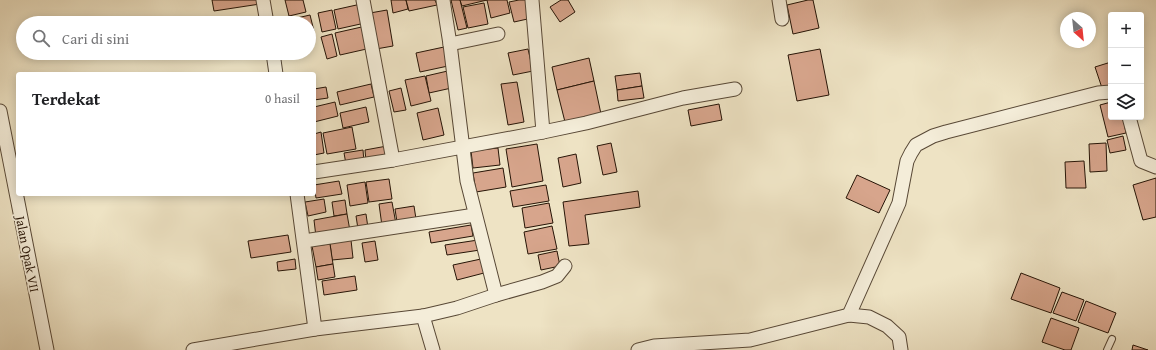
<!DOCTYPE html>
<html lang="id">
<meta charset="utf-8">
<style>
body{margin:0;font-family:"Gentium Book Plus",serif;background:#f2f2f2;color:#202124}
.controls{position:absolute;right:12px;top:12px;display:grid;overflow:hidden;border-radius:4px;box-shadow:0 2px 10px #0003}
.controls button{width:36px;height:36px;display:grid;place-items:center;padding:0;border:0;border-bottom:1px solid #e0e0e0;background:#fff;color:#202124;font:20px sans-serif}
.compass{position:absolute;left:1060px;top:12px;width:36px;height:36px;border-radius:50%;background:#fff;box-shadow:0 2px 10px #0003;rotate:153deg}
.list{margin:0;padding:0;list-style:none}
h2{display:flex;justify-content:space-between;align-items:center;height:52px;margin:0;padding:0 16px;font-size:17px}
h2 small{font-size:13px;font-weight:400;color:#757577}
.icon{flex:none;width:22px;height:22px;fill:none;stroke:currentColor;stroke-width:2;stroke-linecap:round;stroke-linejoin:round}
.map{position:relative;flex:none;width:1156px;height:350px;overflow:hidden}
.search{position:absolute;background:#fff;box-shadow:0 2px 10px #0003;left:16px;top:16px;width:300px;height:44px;display:flex;align-items:center;gap:10px;box-sizing:border-box;padding:0 14px;border-radius:22px;color:#757577;font-size:15px}
.panel{position:absolute;background:#fff;box-shadow:0 2px 10px #0003;left:16px;top:72px;width:300px;height:124px;border-radius:4px}
.map>svg:first-child{display:block}
</style>
<div class="map">
<svg width="1156" height="350" viewBox="0 0 1156 350">
<rect width="100%" height="100%" fill="#eee3c4"/>
<filter id="stains"><feTurbulence type="fractalNoise" baseFrequency=".005" numOctaves="4"/><feColorMatrix values="0 0 0 0 .2 0 0 0 0 .09 0 0 0 0 .02 0 0 0 .5 -.17"/></filter>
<radialGradient id="worn" r=".72"><stop offset=".6" stop-color="#630" stop-opacity="0"/><stop offset="1" stop-color="#630" stop-opacity=".3"/></radialGradient>
<!-- building -->
<g fill="#d7a58c" stroke="#261406">
<path d="M212,0H260V4L214,11Z"/>
<path d="M285,0H303L306,12L289,16Z"/>
<path d="M391,0H406L408,9L393,13Z"/>
<path d="M406,0H435L437,5L409,11Z"/>
<path d="M451,0H460L467,28L458,30Z"/>
<path d="M460,0H487L462,6Z"/>
<path d="M487,0H507L510,13L491,18Z"/>
<path d="M519,0H527L532,18L514,22L509,2Z"/>
<path d="M561,0H568L575,12L560,22L550,7Z"/>
<path d="M808,0H813L819,28L793,34L787,5Z"/>
<path d="M484,3L488,24L468,28L463,7Z"/>
<path d="M361,4L365,23L338,29L334,10Z"/>
<path d="M332,10L336,29L322,32L318,13Z"/>
<path d="M387,10L393,46L376,49L370,13Z"/>
<path d="M310,15L314,31L309,33V23H275Z"/>
<path d="M366,26L371,48L340,55L335,33Z"/>
<path d="M332,34L337,56L327,59L321,37Z"/>
<path d="M444,47L448,66L420,72L416,53Z"/>
<path d="M528,49L533,71L513,75L508,53Z"/>
<path d="M820,49L829,95L797,101L788,55Z"/>
<path d="M589,58L594,81L557,90L552,67Z"/>
<path d="M1111,62V85L1102,88L1095,67Z"/>
<path d="M452,70L456,87L429,93L426,76Z"/>
<path d="M640,73L642,86L617,90L615,76Z"/>
<path d="M425,76L431,101L411,106L405,80Z"/>
<path d="M594,81L601,114L565,122L557,90Z"/>
<path d="M517,82L524,122L508,125L501,84Z"/>
<path d="M371,84L374,97L340,105L337,92Z"/>
<path d="M642,86L644,98L618,101L617,90Z"/>
<path d="M326,87L328,98L314,100V89Z"/>
<path d="M401,88L406,110L394,112L389,91Z"/>
<path d="M335,102L338,116L314,122V107Z"/>
<path d="M1111,102V117H1123L1126,133L1108,137L1100,105Z"/>
<path d="M719,104L722,120L691,126L688,110Z"/>
<path d="M366,107L369,122L343,128L340,113Z"/>
<path d="M438,108L444,135L423,140L417,113Z"/>
<path d="M352,127L356,149L327,154L323,133Z"/>
<path d="M321,132L324,153L314,155V134Z"/>
<path d="M1123,136L1126,150L1110,153L1107,140Z"/>
<path d="M611,143L617,172L603,175L597,146Z"/>
<path d="M1106,143L1107,171L1090,172L1089,144Z"/>
<path d="M537,144L543,181L512,187L506,149Z"/>
<path d="M387,146L389,157L366,161L365,150Z"/>
<path d="M498,148L500,165L473,168L471,151Z"/>
<path d="M363,150L364,162L346,164L344,153Z"/>
<path d="M576,154L581,183L563,187L558,158Z"/>
<path d="M1084,161L1086,188H1066L1065,162Z"/>
<path d="M503,168L506,187L476,192L473,173Z"/>
<path d="M857,175L890,190L879,213L846,198Z"/>
<path d="M1156,178V217L1143,220L1133,185Z"/>
<path d="M389,179L392,199L369,202L366,182Z"/>
<path d="M339,181L342,194L316,198L314,185Z"/>
<path d="M365,182L368,203L350,206L347,185Z"/>
<path d="M546,185L549,201L513,207L510,191Z"/>
<path d="M638,191L640,207L585,215L589,244L569,246L563,202Z"/>
<path d="M324,199L326,212L308,216L305,202Z"/>
<path d="M345,200L347,214L334,216L332,202Z"/>
<path d="M392,202L396,224L382,226L379,204Z"/>
<path d="M549,203L553,223L525,228L522,208Z"/>
<path d="M414,206L416,219L397,222L395,209Z"/>
<path d="M347,214L350,231L316,237L314,220Z"/>
<path d="M366,214L368,228L358,229L356,216Z"/>
<path d="M471,225L473,236L431,243L429,232Z"/>
<path d="M552,226L557,249L528,254L524,232Z"/>
<path d="M288,235L291,252L251,258L248,241Z"/>
<path d="M351,240L353,258L332,260L330,243Z"/>
<path d="M478,240L480,250L447,255L445,245Z"/>
<path d="M375,241L378,260L365,262L362,243Z"/>
<path d="M330,244L333,264L316,267L312,246Z"/>
<path d="M557,251L560,266L541,270L538,255Z"/>
<path d="M295,259L296,269L278,271L277,262Z"/>
<path d="M481,259L484,273L457,280L453,265Z"/>
<path d="M333,264L335,277L318,280L316,267Z"/>
<path d="M1021,273L1060,288L1051,313L1011,299Z"/>
<path d="M355,276L357,290L324,295L322,281Z"/>
<path d="M1062,292L1084,300L1076,321L1053,313Z"/>
<path d="M1086,301L1116,313L1108,333L1078,322Z"/>
<path d="M1051,318L1079,328L1071,350H1065L1042,342Z"/>
<path d="M1133,345L1148,350H1132Z"/>
</g>
<g fill="none" stroke-linecap="round" stroke-linejoin="round">
<defs>
<path id="lane" d="M1107,350L1112,339"/>
<g id="street">
<path d="M263,0L267,23"/>
<path d="M363,0L393,160"/>
<path d="M443,0L450,44L467,181L496,295"/>
<path d="M532,0L543,132"/>
<path d="M779,0L782,19"/>
<path d="M450,44L498,34"/>
<path d="M273,53L276,74"/>
<path d="M0,111L47,350"/>
<path d="M1129,117L1141,161L1156,167"/>
<path d="M314,172L393,160L543,132L586,123L683,98L735,89"/>
<path d="M297,194L315,329"/>
<path d="M304,241L475,215"/>
<path d="M849,315L899,203L907,161L911,153L916,145L933,136L946,132L1098,93L1111,92"/>
<path d="M423,316L433,350"/>
<path d="M193,350L315,329L423,316L457,308L496,295L542,282L557,276L565,266"/>
<path d="M638,350L654,346L750,340L849,315L869,317L887,326L899,337L901,350"/>
</g>
</defs>
<!-- lane casing -->
<use href="#lane" stroke="#584836" stroke-width="8"/>
<!-- street casing -->
<use href="#street" stroke="#584836" stroke-width="15"/>
<!-- lane -->
<use href="#lane" stroke="#f4edd9" stroke-width="6"/>
<!-- street -->
<use href="#street" stroke="#f4edd9" stroke-width="13"/>
</g>
<g text-anchor="middle" stroke-width="3.5" stroke-linejoin="round" paint-order="stroke">
<!-- street labels -->
<g font-size="13" fill="#261406" stroke="#f4edd9">
<text transform="translate(28 254) rotate(79)" y="5">Jalan Opak VII</text>
</g>
</g>
<rect width="100%" height="100%" filter="url(#stains)"/>
<rect width="100%" height="100%" fill="url(#worn)"/>
</svg>
<div class="controls">
<button>+</button>
<button>−</button>
<button><svg class="icon" aria-label="layers" viewBox="0 0 24 24"><path d="M12 4l9 5-9 5-9-5zM3 14l9 5 9-5"/></svg></button>
</div>
<svg class="compass" viewBox="-18 -18 36 36"><path d="M0-13l5 13h-10z" fill="#e53935"/><path d="M0 13l5-13h-10z" fill="#757577"/></svg>
<div class="search"><svg class="icon" aria-label="search" viewBox="0 0 24 24"><circle cx="10" cy="10" r="6"/><path d="M15 15l6 6"/></svg>Cari di sini</div>
<section class="panel">
<h2>Terdekat<small>0 hasil</small></h2>
<ul class="list">
</ul>
</section>
</div>
